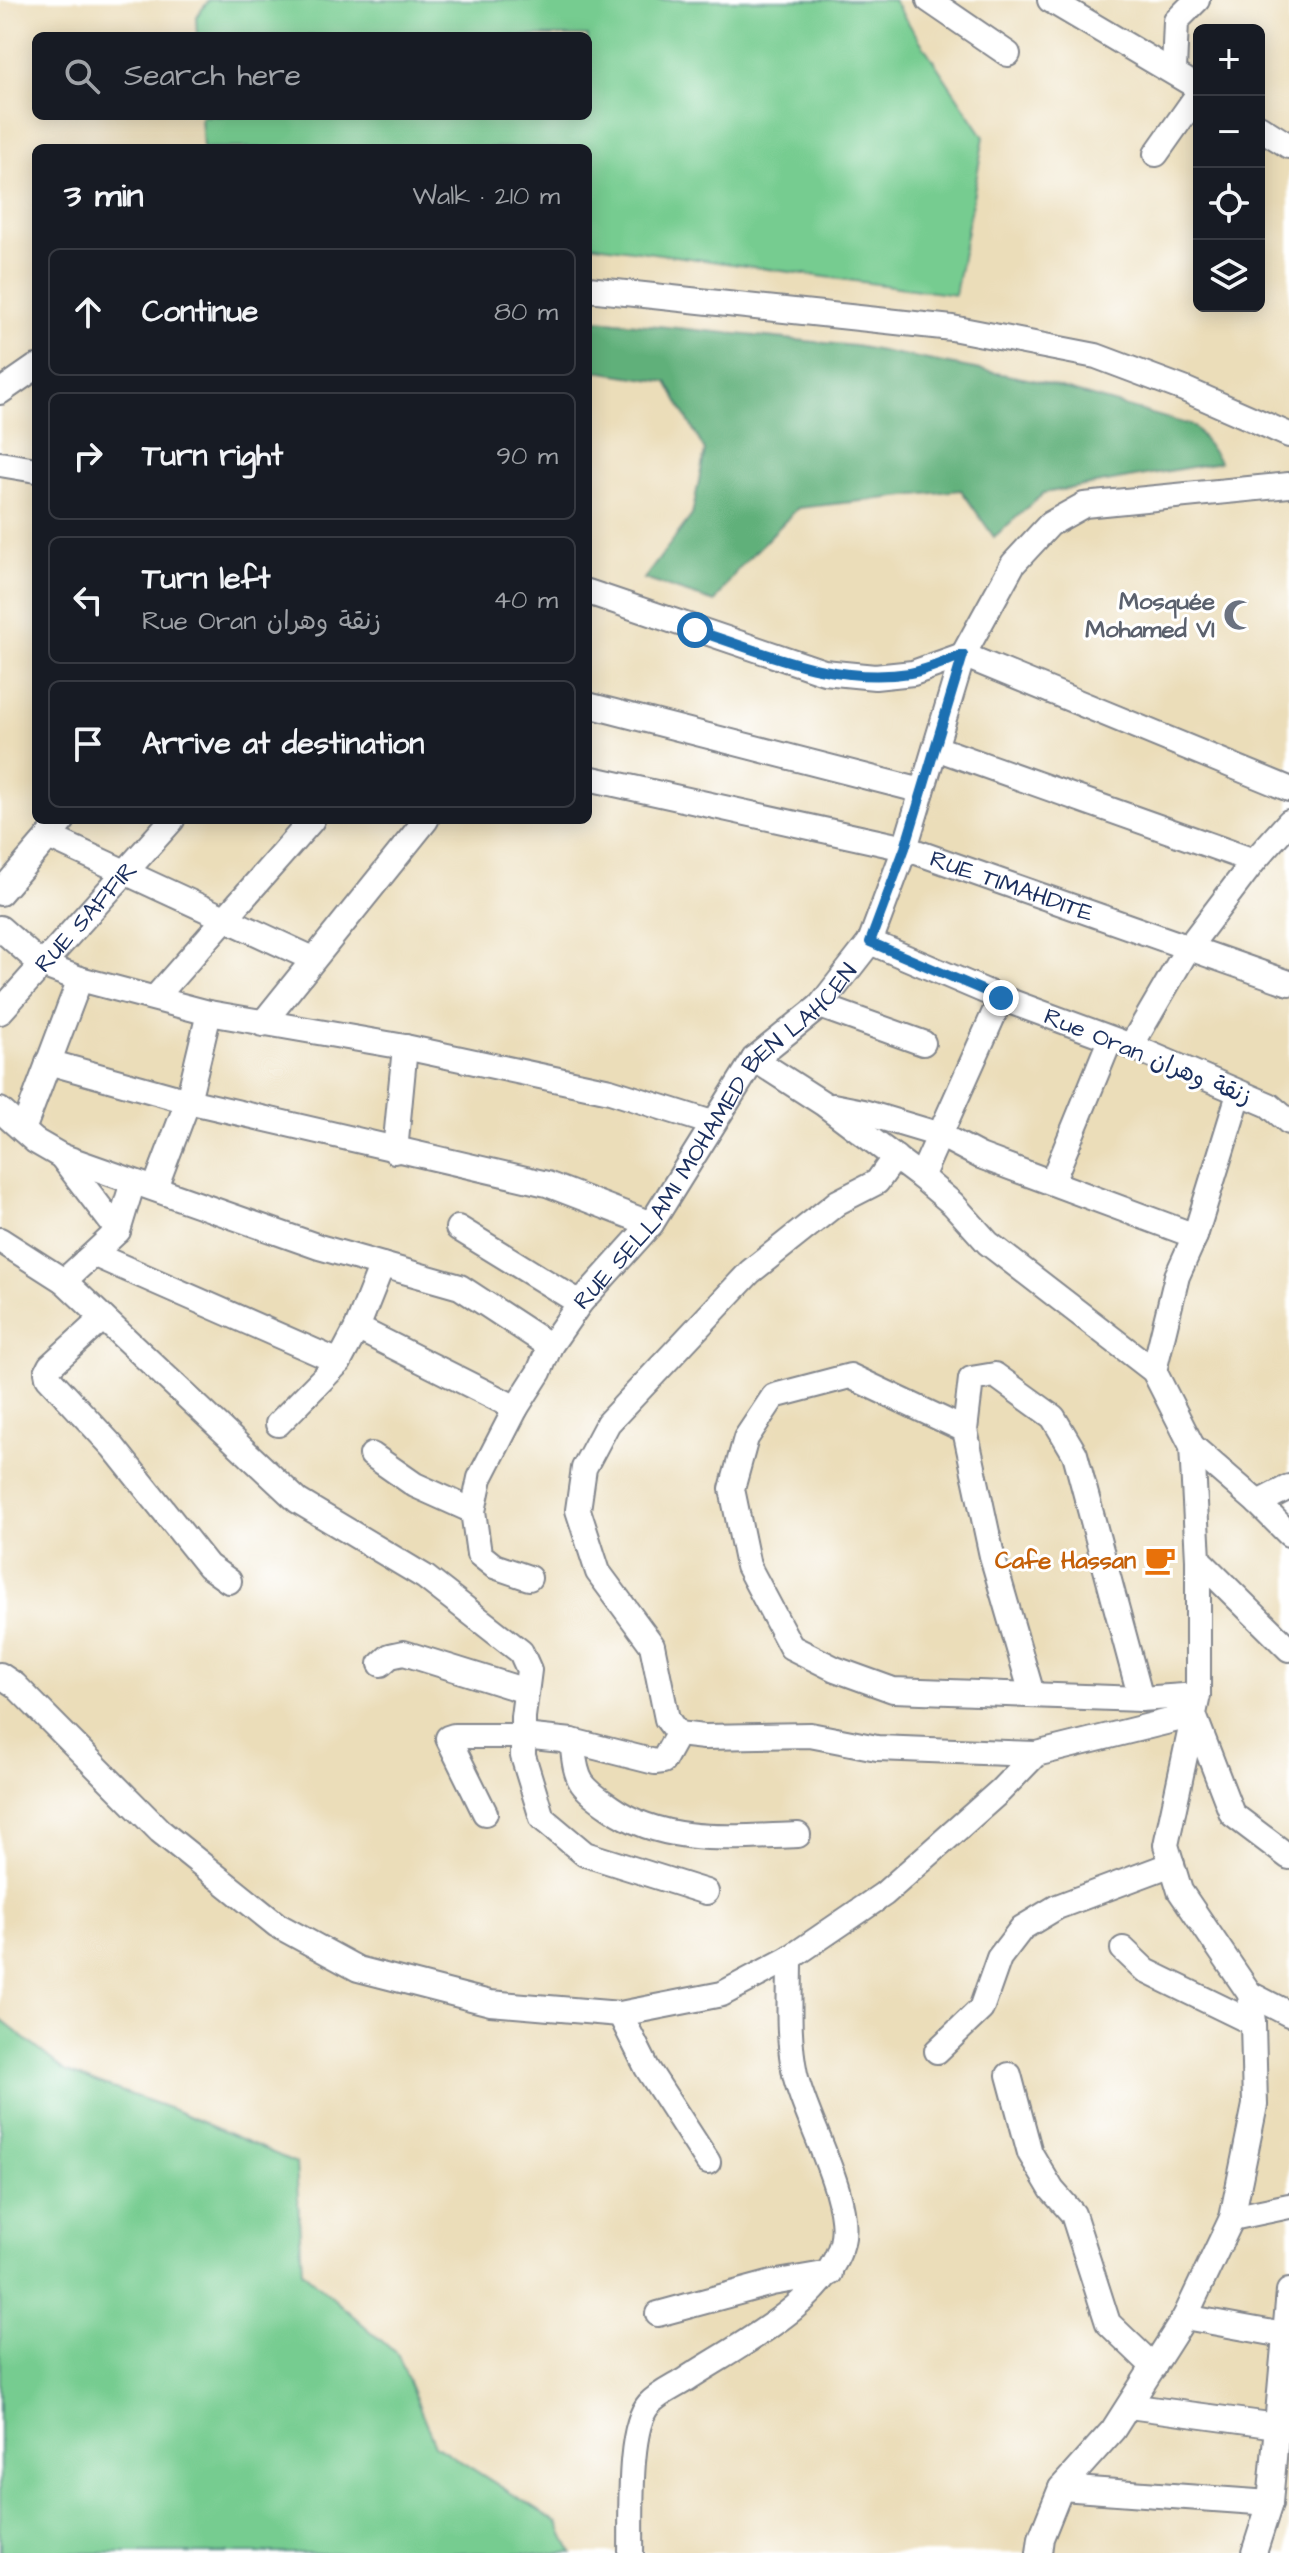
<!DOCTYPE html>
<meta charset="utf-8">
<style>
body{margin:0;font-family:"Architects Daughter","Playpen Sans Arabic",sans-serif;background:#20242c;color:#f1f3f6}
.controls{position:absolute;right:24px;top:24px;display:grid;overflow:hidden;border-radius:12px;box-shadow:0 4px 20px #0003}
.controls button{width:72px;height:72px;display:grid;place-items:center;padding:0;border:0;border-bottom:2px solid #363941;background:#171b24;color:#f1f3f6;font:40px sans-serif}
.stop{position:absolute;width:24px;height:24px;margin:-18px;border:6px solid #1f6fb2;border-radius:50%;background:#fff}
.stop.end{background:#1f6fb2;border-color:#fff;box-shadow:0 2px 8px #0008}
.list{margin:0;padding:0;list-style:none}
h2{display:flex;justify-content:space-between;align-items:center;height:104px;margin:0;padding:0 32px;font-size:34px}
h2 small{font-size:26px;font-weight:400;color:#9ea1a6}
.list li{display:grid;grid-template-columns:52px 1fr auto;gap:24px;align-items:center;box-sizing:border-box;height:128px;margin:0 16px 16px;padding:0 16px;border:2px solid #363941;border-radius:12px}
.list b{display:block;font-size:30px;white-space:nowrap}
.list p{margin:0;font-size:26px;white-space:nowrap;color:#9ea1a6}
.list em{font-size:26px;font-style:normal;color:#9ea1a6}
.icon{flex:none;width:44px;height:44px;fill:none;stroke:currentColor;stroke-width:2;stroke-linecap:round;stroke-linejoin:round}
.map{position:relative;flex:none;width:1289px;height:2553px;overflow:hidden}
.search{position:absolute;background:#171b24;box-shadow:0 4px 20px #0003;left:32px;top:32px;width:560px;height:88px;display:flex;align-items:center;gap:20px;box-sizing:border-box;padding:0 28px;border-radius:12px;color:#9ea1a6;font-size:30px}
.panel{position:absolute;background:#171b24;box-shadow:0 4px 20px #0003;left:32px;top:144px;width:560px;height:680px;border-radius:12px}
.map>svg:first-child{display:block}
</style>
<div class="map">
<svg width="1289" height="2553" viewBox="0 0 1289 2553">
<rect width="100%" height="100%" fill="#fff"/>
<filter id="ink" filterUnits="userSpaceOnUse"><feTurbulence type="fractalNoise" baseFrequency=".0125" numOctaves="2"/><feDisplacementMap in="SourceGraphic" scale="16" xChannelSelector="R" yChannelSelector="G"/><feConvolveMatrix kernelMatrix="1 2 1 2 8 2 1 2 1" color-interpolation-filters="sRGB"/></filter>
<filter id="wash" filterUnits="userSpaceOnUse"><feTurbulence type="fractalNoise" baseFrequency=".006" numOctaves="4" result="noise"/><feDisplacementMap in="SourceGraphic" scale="32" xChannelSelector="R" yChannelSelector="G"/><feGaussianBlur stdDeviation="1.8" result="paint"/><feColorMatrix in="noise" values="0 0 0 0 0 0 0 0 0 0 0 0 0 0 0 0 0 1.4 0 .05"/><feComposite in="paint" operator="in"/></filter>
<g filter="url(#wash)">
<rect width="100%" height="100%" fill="#ebddb9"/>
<!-- green -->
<g fill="#76cc90" stroke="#487e77" stroke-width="2">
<path d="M209,0H893L984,137L955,295L588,244V148H203L201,116H588V36H197L196,17Z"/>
<path d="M0,2019L67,2072L174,2110L296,2163L302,2271L398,2355L435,2445L558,2523L572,2553H0Z"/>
</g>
<!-- forest -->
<path fill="#60b07a" stroke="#3e706c" stroke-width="2" d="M588,319L855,346L1033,380L1194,426L1220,462L1044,493L994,537L961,490L798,508L738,569L715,602L644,579L692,515L705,451L667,382L588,370Z"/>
</g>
<g filter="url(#ink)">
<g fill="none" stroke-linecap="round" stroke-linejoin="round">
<defs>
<g id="minor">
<path d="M929,0L1008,54"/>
<path d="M1050,0L1199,88"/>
<path d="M1174,71L1176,21L1197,0"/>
<path d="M1259,127L1289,146"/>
<path d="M1156,154L1199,93"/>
<path d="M588,289L952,328L1096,356L1184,389L1289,435"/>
<path d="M0,392L36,367"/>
<path d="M0,464L36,470"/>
<path d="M588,592L824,672L875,677L913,673L963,655L1289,789"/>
<path d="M588,705L922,791"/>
<path d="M936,748L1254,861"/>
<path id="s1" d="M588,778L905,848L1289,983"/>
<path d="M49,837L313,959"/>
<path d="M0,893L63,820"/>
<path d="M0,928L42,965L80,979L209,1013L405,1047L610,1091L712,1123"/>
<path d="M870,942L1001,998L1131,1046L1269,1105L1289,1122"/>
<path d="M155,998L312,820"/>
<path d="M820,1006L923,1043"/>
<path id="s2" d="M0,1012L172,820"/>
<path d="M262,1024L426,820"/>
<path d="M1131,1046L1188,948L1254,861L1289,822"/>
<path d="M754,1059L824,1104L921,1177L953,1204L988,1243L1154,1371L1192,1446L1258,1503L1289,1534"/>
<path d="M48,1062L188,1101L547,1184L651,1224"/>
<path d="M833,1106L863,1112L940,1135L980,1156L1195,1236"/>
<path d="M0,1110L35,1141L61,1156L118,1231"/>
<path d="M23,1130L80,979"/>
<path d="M395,1151L405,1047"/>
<path d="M61,1156L319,1247L460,1287L550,1346"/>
<path d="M895,1157L877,1182L838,1202L750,1272L608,1423L584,1468L578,1510L598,1572L652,1645L667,1719L678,1734L704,1737L810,1735L877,1748L1036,1754"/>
<path d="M921,1177L1001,998"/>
<path d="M1052,1182L1110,1040"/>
<path d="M155,1188L188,1101L209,1013"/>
<path d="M458,1228L580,1303"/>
<path d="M0,1240L64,1281L298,1501L425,1577L521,1652L529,1670L523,1717V1756L542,1818L585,1854L706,1892"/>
<path d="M95,1255L339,1362L357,1328L516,1408"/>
<path d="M64,1281L118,1231L133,1182"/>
<path d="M103,1318L50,1366L47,1372L48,1377L113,1447L208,1566L229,1581"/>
<path d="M357,1328L382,1265"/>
<path d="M1154,1371L1177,1276L1195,1236L1239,1094"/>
<path d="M278,1424L339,1362"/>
<path d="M965,1430L850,1376L774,1396L746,1438L732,1489L748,1566L791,1647L835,1669L893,1690L1141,1699L1198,1695"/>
<path d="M372,1455L415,1485L473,1511"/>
<path d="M1258,1503L1289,1487"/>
<path d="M1198,1559L1289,1649"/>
<path id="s3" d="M529,1578L494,1566L479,1554L473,1511L480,1478L516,1408L539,1372L550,1346L580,1303L651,1224L754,1059L820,1006L870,942L905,848L963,655L1013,564L1050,524L1084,505L1289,485"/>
<path d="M381,1664L390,1656L404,1653L526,1691"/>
<path d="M0,1675L15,1685L160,1831L277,1925L358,1969L490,2003L620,2014L722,1994L790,1958L884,1894L1000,1791L1036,1754L1194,1715"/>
<path d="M1032,1694L992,1556L965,1430L971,1379L995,1375L1053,1417L1075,1454L1141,1699"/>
<path d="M1194,1715L1232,1814L1289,1857"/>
<path d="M572,1741C574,1754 574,1771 582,1783C589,1793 601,1801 610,1807C665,1846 734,1837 798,1835"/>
<path d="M485,1813L448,1738L454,1736H523L572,1741L655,1762L663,1761L678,1734"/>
<path d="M1123,1949L1146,1971L1253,2023"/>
<path d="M1250,1994L1289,2014"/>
<path d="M620,2014L647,2068L708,2162"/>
<path d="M937,2051L981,2009L999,1958L1022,1928L1057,1907L1172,1864"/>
<path d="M1009,2075L1030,2153L1052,2190L1073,2214L1108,2323L1154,2367"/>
<path d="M1232,2218L1289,2206"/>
<path d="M658,2314L772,2283L830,2273"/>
<path d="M1185,2317L1289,2336"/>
<path d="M1129,2406L1277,2426"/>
<path d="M1061,2488L1270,2503"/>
<path d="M631,2553C632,2519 627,2428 649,2404C658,2394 674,2387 685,2380C735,2347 826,2303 842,2243C853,2199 805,2119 795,2074C787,2035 790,1998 790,1958"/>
<path d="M1039,2553L1041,2538L1061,2488L1113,2430L1185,2317L1232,2218L1255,2105L1253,2023L1250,1994L1180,1891L1166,1845L1198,1695V1559L1192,1446"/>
<path d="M1254,2553L1270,2503L1289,2291"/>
</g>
</defs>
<!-- minor casing -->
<use href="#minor" stroke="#83868c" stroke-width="28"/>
<!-- minor -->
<use href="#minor" stroke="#fff" stroke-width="24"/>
</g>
</g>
<g fill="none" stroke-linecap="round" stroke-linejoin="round" filter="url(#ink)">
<!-- route -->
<path stroke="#1f6fb2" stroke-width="10" d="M695,630C765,653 835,685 910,673C928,670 946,661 963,655L905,848L870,942L1001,998"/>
</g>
<!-- icons -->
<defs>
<symbol id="mosque-bare" viewBox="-9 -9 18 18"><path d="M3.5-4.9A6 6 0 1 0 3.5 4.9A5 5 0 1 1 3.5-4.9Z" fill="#6b7280" stroke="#fff" stroke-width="2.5" paint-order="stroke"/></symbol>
<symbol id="cafe-bare" viewBox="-9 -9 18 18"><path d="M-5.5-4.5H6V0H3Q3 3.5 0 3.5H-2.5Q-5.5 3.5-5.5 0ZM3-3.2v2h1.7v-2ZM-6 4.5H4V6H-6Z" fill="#e8710a" stroke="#fff" stroke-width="2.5" paint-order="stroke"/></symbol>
</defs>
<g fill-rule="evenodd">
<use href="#mosque-bare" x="1217" y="593" width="44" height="44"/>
<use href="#cafe-bare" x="1138" y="1538" width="44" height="44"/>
</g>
<g text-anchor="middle" stroke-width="6" stroke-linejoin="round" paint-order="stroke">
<!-- worship labels -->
<g font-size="24" font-weight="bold" fill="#5b616d" stroke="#fff" text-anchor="end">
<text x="1215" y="609">Mosquée<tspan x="1215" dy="28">Mohamed VI</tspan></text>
</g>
<!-- street labels -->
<g font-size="24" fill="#1b2f5e" stroke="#fff">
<text dy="8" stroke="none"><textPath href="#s1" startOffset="438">RUE TIMAHDITE</textPath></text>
<text dy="8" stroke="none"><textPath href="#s2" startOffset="128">RUE SAFFIR</textPath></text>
<text transform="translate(1148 1056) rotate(22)" y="8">Rue Oran زنقة وهران</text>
<text dy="8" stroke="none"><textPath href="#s3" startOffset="552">RUE SELLAMI MOHAMED BEN LAHCEN</textPath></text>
</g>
<!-- food labels -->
<g font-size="24" font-weight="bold" fill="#c56008" stroke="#fff" text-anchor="end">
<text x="1136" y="1568">Cafe Hassan</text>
</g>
</g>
</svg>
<div class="controls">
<button>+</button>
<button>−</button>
<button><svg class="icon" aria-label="locate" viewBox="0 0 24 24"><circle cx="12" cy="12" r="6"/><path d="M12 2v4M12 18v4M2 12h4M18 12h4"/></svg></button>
<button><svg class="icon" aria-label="layers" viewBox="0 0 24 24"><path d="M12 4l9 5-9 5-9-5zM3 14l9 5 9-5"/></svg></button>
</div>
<div class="stop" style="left:695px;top:630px"></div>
<div class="stop end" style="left:1001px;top:998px"></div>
<div class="search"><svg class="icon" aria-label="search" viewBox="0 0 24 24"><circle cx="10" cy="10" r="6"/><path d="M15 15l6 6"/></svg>Search here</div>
<section class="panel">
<h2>3 min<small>Walk · 210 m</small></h2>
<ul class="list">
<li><svg class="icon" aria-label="ahead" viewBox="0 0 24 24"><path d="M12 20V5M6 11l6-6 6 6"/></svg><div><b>Continue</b></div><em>80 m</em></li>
<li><svg class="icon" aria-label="right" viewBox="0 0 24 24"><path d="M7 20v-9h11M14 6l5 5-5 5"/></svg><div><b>Turn right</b></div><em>90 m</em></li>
<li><svg class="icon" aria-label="left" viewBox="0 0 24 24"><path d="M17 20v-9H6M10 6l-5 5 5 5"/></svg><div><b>Turn left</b><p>Rue Oran زنقة وهران</p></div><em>40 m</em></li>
<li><svg class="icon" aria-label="arrive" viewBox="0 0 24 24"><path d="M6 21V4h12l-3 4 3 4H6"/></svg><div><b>Arrive at destination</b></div></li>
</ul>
</section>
</div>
